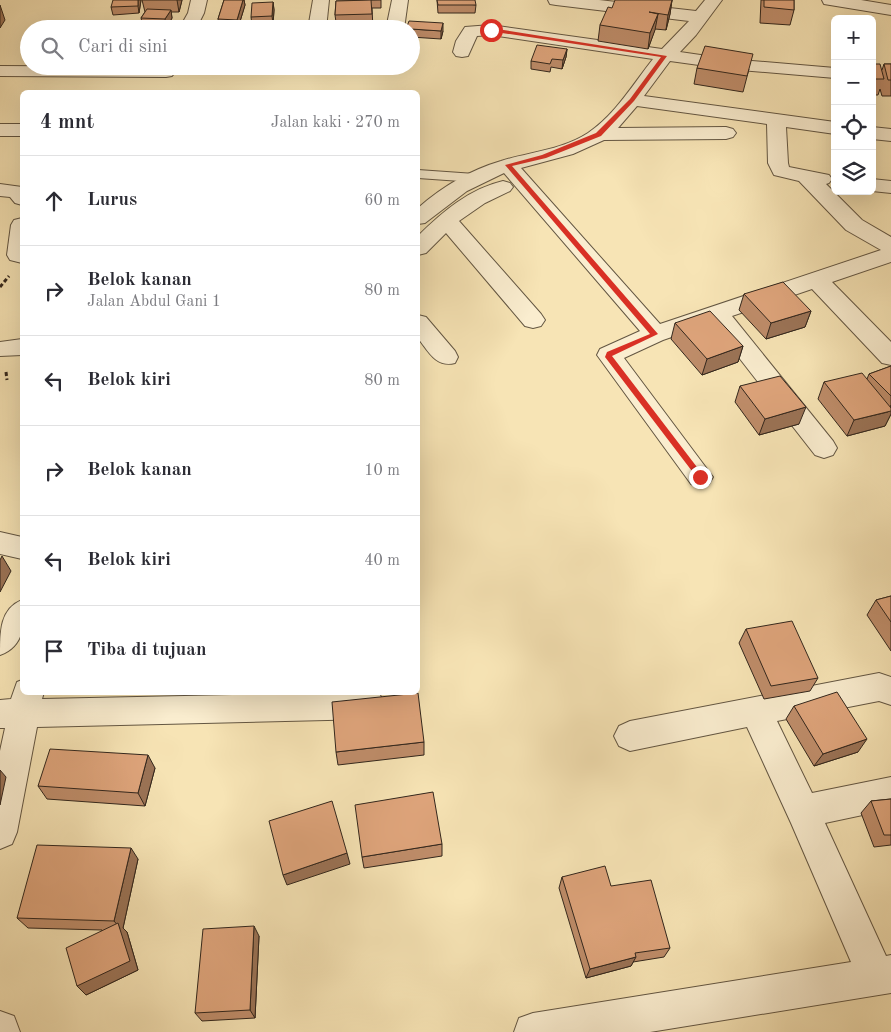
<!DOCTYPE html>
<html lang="id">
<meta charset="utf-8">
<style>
body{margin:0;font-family:"Old Standard TT",serif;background:#f2f2f3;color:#2b2b33}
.controls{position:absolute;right:15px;top:15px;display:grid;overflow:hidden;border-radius:8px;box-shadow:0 5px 20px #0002}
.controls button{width:45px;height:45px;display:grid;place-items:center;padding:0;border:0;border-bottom:1px solid #e1e1e2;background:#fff;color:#2b2b33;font:25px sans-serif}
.stop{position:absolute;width:15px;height:15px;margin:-11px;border:4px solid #d93025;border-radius:50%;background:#fff}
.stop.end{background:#d93025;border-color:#fff;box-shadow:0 1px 5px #0008}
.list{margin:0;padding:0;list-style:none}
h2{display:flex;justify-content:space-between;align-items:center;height:65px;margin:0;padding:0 20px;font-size:21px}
h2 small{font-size:16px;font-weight:400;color:#7c7c81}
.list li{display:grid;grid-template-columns:32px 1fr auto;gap:15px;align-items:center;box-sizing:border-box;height:90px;padding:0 20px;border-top:1px solid #e1e1e2}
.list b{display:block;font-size:19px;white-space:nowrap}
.list p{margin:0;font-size:16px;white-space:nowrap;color:#7c7c81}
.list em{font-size:16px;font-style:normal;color:#7c7c81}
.icon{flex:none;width:28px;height:28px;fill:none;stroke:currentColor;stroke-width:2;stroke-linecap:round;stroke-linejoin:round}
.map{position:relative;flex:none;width:891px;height:1032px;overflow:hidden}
.search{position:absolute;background:#fff;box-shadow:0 5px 20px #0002;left:20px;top:20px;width:400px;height:55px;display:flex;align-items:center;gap:12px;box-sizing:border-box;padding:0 18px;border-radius:28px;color:#7c7c81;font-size:19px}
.panel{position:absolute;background:#fff;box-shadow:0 5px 20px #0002;left:20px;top:90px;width:400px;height:605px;border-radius:8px}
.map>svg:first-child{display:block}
</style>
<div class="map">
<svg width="891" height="1032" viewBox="0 0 891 1032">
<rect width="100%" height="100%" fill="#f7e4b5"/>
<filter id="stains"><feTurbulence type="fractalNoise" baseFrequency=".004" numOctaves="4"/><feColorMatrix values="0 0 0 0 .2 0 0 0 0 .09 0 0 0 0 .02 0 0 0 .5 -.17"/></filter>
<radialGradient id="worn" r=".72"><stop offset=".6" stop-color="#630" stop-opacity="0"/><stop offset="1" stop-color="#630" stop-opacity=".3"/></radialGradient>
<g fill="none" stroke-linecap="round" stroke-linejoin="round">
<defs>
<path id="lane" d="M418,170L475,174L482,178L475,182L418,178Z"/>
<g id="street">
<path d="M191,0H207L204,13L196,29H179L188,13Z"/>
<path d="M313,0H329L326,29H308Z"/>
<path d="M392,0H408L404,29H386Z"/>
<path d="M548,0H599L696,11L705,0H722L696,35L680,52L728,59L835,68V78L728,69L670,61L644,96L835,122V134L786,127L788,163L789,167L829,175L832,179L829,183L826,184L862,220L891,237V262L832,282L891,342V365L882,363L812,289L732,316L833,441L837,448L833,455L824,458L815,455L712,323L663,340L624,358L713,477L709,484L700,487L691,484L597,355L600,349L640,331L504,173L467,191L425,223L418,224V208C442,187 470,170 501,161C529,152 562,150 588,133C616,114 633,84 653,59L491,35L477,36L468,56L462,57L456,56L453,52L456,41L465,27L491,25L662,49L689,21L556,5L550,4ZM637,106L767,124L768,163L774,175L799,181L846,230L881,250L660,324L521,168L573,154L604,140L726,139L733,137L736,133L733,129L726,127L618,128Z"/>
<path d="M822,0H861L891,5V15L830,5L824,4Z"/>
<path d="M0,66L166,67L172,68L175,72L172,76L166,77L0,76Z"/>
<rect x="0" y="124" width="22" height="12"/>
<path d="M872,127L891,129V141L872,139Z"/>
<path d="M872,179L891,181V193L872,191Z"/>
<path d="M503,181L510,183L513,187L510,191L485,203L459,221L541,314L545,320L541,326L533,328L525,326L446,233L426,253L418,255V236C442,212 469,189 503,181Z"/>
<path d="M0,184L22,187V205L15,203L10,197L0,196Z"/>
<path d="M22,218V263L10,260L7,255L11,225L14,220Z"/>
<path d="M418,315L426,317L455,351L458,357L455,363C436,368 428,351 418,338Z"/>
<path d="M22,339V355L0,356V342Z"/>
<path d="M0,532L22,537V559L0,554Z"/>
<path d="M22,600C25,622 25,646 0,655C0,631 0,609 22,600Z"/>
<path d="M879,673L891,677V705L879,701L777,721L812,793L891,777V809L825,823L886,956L891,955V993L650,1032H514L519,1018L533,1013L851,962L791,823L747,727L630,751L619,746L614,736L619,726L630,721Z"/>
<path d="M22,680V692H44L42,699L374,692L380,695L385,705L380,715L369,719L37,727L17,832L12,844L0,849V751L5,728H0V700L11,699L17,682Z"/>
<path d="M0,1011L14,1016L20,1032H0Z"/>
</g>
</defs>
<!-- lane casing -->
<use href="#lane" stroke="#635642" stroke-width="2"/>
<!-- street casing -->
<use href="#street" stroke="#635642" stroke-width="2"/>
<!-- path -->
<g stroke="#32261c" stroke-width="3" stroke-dasharray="4 2.5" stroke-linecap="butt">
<path d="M0,287L9,276"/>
<path d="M6,372L7,380"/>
</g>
<!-- lane -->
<use href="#lane" fill="#faedcf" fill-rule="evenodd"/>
<!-- street -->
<use href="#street" fill="#faedcf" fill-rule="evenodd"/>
</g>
<!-- wall -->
<g fill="#bf8d6a" stroke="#32261c">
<path d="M141,0L139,13L113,15L111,7Z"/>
<path d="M142,0H182L179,12H171L172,18L167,27L143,26L141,18L145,12Z"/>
<path d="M224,0H244L245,5L238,28L219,27L218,19Z"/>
<path d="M381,0V8H372L373,29H337L335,15L336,1Z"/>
<path d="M437,0L476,5L475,13H438Z"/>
<path d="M672,0L670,14L666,30L655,29L648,49L598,41L600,25L612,8Z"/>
<path d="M761,0H794V10L790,25L760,23Z"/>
<path d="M273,2L274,10L273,24L252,25L251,17Z"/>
<path d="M411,29L443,31L441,39L411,37Z"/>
<path d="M567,49L566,57L562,69L551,67L550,72L531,69V61Z"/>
<path d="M872,64L882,70L884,64H891V96H882L880,89L878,95H872Z"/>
<path d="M697,68L749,69L743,92L694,84Z"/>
<path d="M835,72V85L833,77Z"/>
<path d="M744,294L811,311L805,327L766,339L739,310Z"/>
<path d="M675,323L743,346L738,362L702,375L671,339Z"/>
<path d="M891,366V414L885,426L847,436L818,399L824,382L867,379L869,374Z"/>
<path d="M740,386L799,424L759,435L735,402Z"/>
<path d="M891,596V651L867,615L876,600Z"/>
<path d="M746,629L818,678L810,691L764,699L739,643Z"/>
<path d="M794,706L858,752L814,766L786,719Z"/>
<path d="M424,742V755L338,765L336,752Z"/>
<path d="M155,768L145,806L47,799L38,786Z"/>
<path d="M891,799V845L874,847L861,813L871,801Z"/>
<path d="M442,844V856L364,868L362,857Z"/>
<path d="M138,859L123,928L127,932L138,970L86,995L102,930L28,928L17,918Z"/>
<path d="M562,877L611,886L670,948L664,957L633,962L631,966L586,978L559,888Z"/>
<path d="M259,936L255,1018L202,1021L195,1013Z"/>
</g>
<!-- shaded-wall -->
<g fill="#9b7356" stroke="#32261c">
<path d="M138,0H141L139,13L138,6Z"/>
<path d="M177,0H182L179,12Z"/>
<path d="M243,0H244L245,5L238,28L237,20Z"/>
<path d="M672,0L670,14L666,30L668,15Z"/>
<path d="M273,2L274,10L273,24L272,16Z"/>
<path d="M0,5L5,20L0,28Z"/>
<path d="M171,10L172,18L167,27L165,19Z"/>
<path d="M658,14L655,30L648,49L650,33Z"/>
<path d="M443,23V31L441,39V31Z"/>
<path d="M567,49L566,57L562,69L563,60Z"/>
<path d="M811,311L805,327L766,339L771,323Z"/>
<path d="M743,346L738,362L702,375L707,359Z"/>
<path d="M891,405V414L885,426L847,436L854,420L888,412Z"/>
<path d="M806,407L799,424L759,435L765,419Z"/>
<path d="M2,556L11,571L0,592V560Z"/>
<path d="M867,739L858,752L814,766L823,754Z"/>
<path d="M148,755L155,768L145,806L138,793Z"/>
<path d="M0,770L6,777L0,805Z"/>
<path d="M131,848L138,859L123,928L127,932L138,970L86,995L77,986L120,928L114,921Z"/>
<path d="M347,853L350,864L287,885L283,875Z"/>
<path d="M254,926L259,936L255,1018L250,1010Z"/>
<path d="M636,957L631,966L586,978L590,969Z"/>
</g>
<!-- building -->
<g fill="#dea47b" stroke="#32261c">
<path d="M113,0H138V6L111,7Z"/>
<path d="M224,0H243L237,20L218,19Z"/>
<path d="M371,0L372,14L335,15L336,1Z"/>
<path d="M437,0H475L476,5H438Z"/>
<path d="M615,0H672L668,15L649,12L658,14L650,33L600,25L608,7L612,8Z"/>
<path d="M764,0H794V10L764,7Z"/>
<path d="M273,2L272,16L251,17L252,3Z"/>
<path d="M147,9L171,10L165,19L141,18Z"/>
<path d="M409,21L443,23L441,31L411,29H406Z"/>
<path d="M537,45L567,49L563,60L552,59L550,64L531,61Z"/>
<path d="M705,46L753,54L747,76L697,68Z"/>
<path d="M872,64H880L884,79H872Z"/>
<path d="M884,64H891V80H888Z"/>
<path d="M783,282L811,311L771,323L744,294Z"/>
<path d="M710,311L743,346L707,359L675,323Z"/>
<path d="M891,366V396L869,374Z"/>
<path d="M862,373L891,408V411L854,420L824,382Z"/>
<path d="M780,376L806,407L765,419L740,386Z"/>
<path d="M891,596V622L876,600Z"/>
<path d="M792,621L818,678L771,686L746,629Z"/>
<path d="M837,692L867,739L823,754L794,706Z"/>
<path d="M418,693L424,742L336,752L332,702Z"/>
<path d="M50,749L148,755L138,793L38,786Z"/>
<path d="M433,792L442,844L362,857L355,805Z"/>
<path d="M891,799V835H884L871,801Z"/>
<path d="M332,801L347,853L283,875L269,821Z"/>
<path d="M37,845L131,848L114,921L17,918Z"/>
<path d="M605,866L611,886L651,880L670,948L635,953L636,957L590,969L562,877Z"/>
<path d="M118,923L130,961L77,986L66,948Z"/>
<path d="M254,926L250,1010L195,1013L203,929Z"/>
</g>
<!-- route -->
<path fill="#d93025" d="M491,28L667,56L634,101L601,136L546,158L512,166L658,334L612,356L703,475V479H698L605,357L607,352L650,334L505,165L542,155L596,133L630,99L661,57L489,31Z"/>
<rect width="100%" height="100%" filter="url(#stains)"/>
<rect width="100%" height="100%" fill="url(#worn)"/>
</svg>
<div class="controls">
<button>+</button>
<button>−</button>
<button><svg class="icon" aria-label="locate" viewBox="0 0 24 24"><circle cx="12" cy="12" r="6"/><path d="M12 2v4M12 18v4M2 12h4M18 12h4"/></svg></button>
<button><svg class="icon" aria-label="layers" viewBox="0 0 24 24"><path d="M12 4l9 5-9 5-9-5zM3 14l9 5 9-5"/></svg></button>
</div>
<div class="stop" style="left:491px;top:30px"></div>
<div class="stop end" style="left:700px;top:477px"></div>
<div class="search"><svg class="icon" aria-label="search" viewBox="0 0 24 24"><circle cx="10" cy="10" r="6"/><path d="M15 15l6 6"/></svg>Cari di sini</div>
<section class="panel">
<h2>4 mnt<small>Jalan kaki · 270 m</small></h2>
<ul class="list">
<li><svg class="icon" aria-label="ahead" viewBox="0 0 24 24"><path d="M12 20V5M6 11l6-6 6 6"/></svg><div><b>Lurus</b></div><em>60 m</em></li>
<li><svg class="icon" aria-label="right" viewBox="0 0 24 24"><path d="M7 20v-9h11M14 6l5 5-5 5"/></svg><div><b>Belok kanan</b><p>Jalan Abdul Gani 1</p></div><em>80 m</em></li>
<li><svg class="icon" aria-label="left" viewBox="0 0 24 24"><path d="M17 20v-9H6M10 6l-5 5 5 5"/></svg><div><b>Belok kiri</b></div><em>80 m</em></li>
<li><svg class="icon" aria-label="right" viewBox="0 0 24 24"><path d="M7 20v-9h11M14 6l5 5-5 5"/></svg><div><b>Belok kanan</b></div><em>10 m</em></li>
<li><svg class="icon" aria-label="left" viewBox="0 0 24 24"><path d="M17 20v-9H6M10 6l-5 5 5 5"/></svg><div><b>Belok kiri</b></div><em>40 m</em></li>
<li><svg class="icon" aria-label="arrive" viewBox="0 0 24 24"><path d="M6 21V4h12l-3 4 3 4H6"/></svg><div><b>Tiba di tujuan</b></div></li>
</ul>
</section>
</div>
